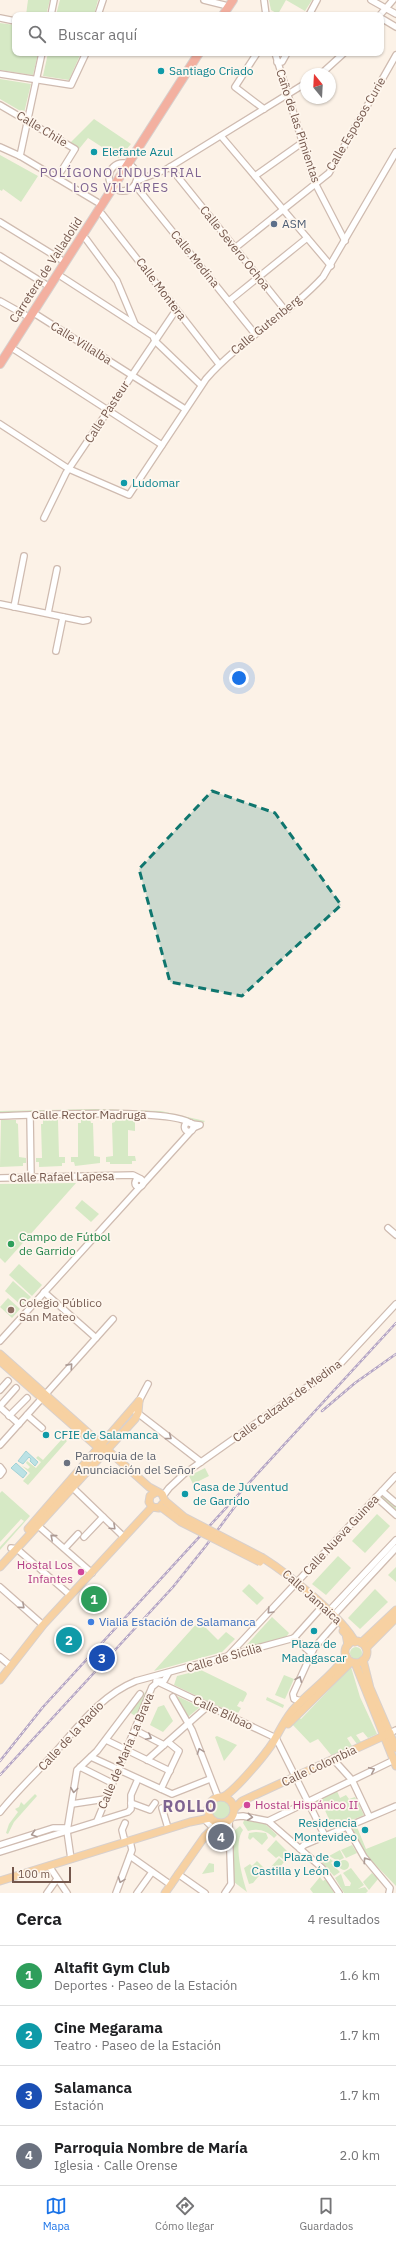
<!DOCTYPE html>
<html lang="es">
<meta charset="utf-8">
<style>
body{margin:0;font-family:"IBM Plex Sans",sans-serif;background:#f2f2f2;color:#202124}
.compass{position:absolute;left:300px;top:68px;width:36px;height:36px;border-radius:50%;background:#fff;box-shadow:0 1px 3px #0004;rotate:342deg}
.scale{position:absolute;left:12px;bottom:10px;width:59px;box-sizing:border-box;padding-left:4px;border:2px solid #74574c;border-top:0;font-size:11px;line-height:14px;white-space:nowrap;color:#74574c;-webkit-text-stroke:3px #fef6ed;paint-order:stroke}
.you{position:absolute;left:239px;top:678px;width:14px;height:14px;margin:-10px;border:3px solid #fff;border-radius:50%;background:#1a73e8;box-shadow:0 0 0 6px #1a73e833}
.badge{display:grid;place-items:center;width:26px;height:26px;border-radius:50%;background:#1a73e8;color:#fff;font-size:13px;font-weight:700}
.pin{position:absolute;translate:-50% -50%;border:2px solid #fff;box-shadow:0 1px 4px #0006}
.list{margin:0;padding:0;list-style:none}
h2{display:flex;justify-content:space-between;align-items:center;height:52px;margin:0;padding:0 16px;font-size:17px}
h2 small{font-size:13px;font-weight:400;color:#757577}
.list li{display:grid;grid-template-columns:26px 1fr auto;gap:12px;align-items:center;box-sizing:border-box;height:60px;padding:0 16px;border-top:1px solid #e0e0e0}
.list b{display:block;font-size:15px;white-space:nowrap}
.list p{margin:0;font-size:13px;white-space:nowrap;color:#757577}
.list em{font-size:13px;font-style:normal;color:#757577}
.icon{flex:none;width:22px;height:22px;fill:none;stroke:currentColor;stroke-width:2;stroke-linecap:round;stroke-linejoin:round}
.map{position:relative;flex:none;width:396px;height:1893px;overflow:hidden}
.search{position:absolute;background:#fff;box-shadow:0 1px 3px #0004;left:12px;right:12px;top:12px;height:44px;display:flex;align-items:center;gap:10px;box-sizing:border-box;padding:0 14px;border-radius:8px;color:#757577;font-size:15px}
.sheet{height:292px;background:#fff}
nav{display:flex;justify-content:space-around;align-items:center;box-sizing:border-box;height:56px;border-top:1px solid #e0e0e0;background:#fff;font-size:11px;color:#757577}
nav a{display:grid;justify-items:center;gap:2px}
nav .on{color:#1a73e8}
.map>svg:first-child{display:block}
</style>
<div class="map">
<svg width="396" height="1893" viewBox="0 0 396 1893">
<rect width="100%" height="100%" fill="#fcf2e7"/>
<!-- green -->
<g fill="#d6e9c5">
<path d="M28,0H50L46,15H26Z"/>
<path d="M60,0H98L94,15H56Z"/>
<path d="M269,0H312L305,11L286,0L278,14L271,10Z"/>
<path d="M0,23L15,25V53H38L33,75L0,70Z"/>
<path d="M48,53H81L69,80L43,76Z"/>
<path d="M0,79L31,84L24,113L0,99Z"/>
<path d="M94,119L131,144L119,158L88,138L79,149L70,143Z"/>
<path d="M0,155L38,176L21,202L3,189L2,191L0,190Z"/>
<path d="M95,1109L161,1111L205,1121L203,1123C143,1103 64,1112 0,1112V1111Z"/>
<path d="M81,1119H90L91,1123H93L94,1156L100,1157V1163L75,1166L74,1162H71V1157H78V1123H81Z"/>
<path d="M115,1119H135V1131L128,1130V1156H135L136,1161H132V1164H110V1162H106V1157L113,1156L112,1123L115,1122Z"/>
<path d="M1,1120H16V1123L18,1124L19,1157L26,1158V1163H23V1166L0,1167Z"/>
<path d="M43,1120H58L59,1157H65V1163H62V1166L39,1167V1162H36V1158H42L41,1124H43Z"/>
<path d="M76,1183L5,1263L0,1258V1184Z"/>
<path d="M82,1200L99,1214L91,1222L75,1208Z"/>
<path d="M19,1264L42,1285L32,1296L9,1275Z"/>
<path d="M13,1281L31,1297L22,1306L5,1291Z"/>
<path d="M8,1298L20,1309L12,1318L0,1307Z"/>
<path d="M63,1438L67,1441L28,1485L23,1481L30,1473L22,1466L28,1469L30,1467L26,1463L27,1461L36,1468L41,1462L36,1458L38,1456L43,1460Z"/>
<path d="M205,1468L209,1476L193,1484L189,1476Z"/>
<path d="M2,1491L30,1516L0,1550V1547L24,1521L21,1519L0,1542V1493Z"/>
<path d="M384,1494L396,1506V1513L380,1497Z"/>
<path d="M377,1514L390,1526L365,1553L352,1541Z"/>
<path d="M338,1556L351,1568L326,1595L312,1584Z"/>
<path d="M396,1567V1582L388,1575Z"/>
<path d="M249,1584L264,1598L257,1605L242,1591Z"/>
<path d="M375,1589L388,1602L360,1629L348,1618Z"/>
<path d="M272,1617L289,1633L286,1637L243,1649Z"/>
<path d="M199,1621L218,1640L226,1632L235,1639L222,1652L154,1671Z"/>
<circle cx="356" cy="1653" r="6"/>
<path d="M351,1667L360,1697L377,1734L368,1738L363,1732L356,1735L361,1742L357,1744L351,1736L347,1738L352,1746L332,1756L318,1739L310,1743L292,1724L298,1717L301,1719Z"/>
<path d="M201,1670L246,1692L247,1694L243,1702L240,1701L237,1706L241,1708L237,1715L174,1685L177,1676Z"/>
<path d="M284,1675L294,1679L285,1699L275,1695Z"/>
<path d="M147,1690L148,1691L137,1717L129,1712Z"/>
<path d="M177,1696L200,1707L188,1717Z"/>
<path d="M267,1697L284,1705L283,1708L266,1700Z"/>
<path d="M164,1705L173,1721L163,1732L150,1725L158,1707Z"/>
<path d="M217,1736L237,1745L224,1761L215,1737Z"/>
<path d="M337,1791L340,1798L346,1795L349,1799L355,1797L364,1815L333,1828L323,1806L316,1809L313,1803Z"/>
<path d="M35,1794L37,1796L14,1822L8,1834L6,1833L9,1824L18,1812L15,1809L19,1807L21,1802L24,1805Z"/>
<circle cx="221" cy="1810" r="10"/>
<path d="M245,1818L261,1820L277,1835L274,1838C267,1831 259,1828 248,1831L243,1823Z"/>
<path d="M240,1826L243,1830C233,1843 242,1877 247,1892L234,1882L233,1832Z"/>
<path d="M351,1827H357L366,1849L396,1837V1886L368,1857Z"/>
<path d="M256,1832L266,1833L268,1838L262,1845L253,1837L250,1840L248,1838L249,1833Z"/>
<path d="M276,1840L289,1853L283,1859L279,1856L276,1858L267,1850Z"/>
<path d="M352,1845L357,1853L346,1858L341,1850Z"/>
<path d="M340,1850L344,1858L338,1861L329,1856Z"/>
<path d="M326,1856L333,1861L331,1863L340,1872L334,1876L319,1859Z"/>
<path d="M279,1858L284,1862L274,1874L268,1870Z"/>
<circle cx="344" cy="1865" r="5"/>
<path d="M257,1861L265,1869L253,1883L249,1884L244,1868L250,1864L252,1866Z"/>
<path d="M209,1863L214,1864V1872L202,1874Z"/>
<path d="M351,1868L364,1885L358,1889L365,1887L368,1891L366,1893H344L335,1878L341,1874L345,1886H350L351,1883L343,1873Z"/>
<path d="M372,1873L378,1879L369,1890L363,1882Z"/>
<path d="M320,1877L323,1881L326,1879L334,1893H313L310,1889Z"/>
</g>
<!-- water -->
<g fill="#bce2e5" stroke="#a2d2d6">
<path d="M26,1451L38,1462L35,1466L30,1461L31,1459L29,1457L23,1464L18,1461Z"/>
<path d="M16,1463L27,1473L23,1478L11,1468Z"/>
</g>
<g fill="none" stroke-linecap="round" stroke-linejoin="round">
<defs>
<g id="minor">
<path d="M204,0L224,5"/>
<path d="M264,0L266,15"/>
<path d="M371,0L396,14"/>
<path d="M51,15L54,0"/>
<path d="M98,15L103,0"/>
<path d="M309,15L317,0"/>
<path d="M380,15L393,0"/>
<path d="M0,18L15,21"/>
<path d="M381,18L396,27"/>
<path d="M257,53L235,87L264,109"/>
<path d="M275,53L315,183L345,241"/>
<path d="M277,62H282L287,53"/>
<path d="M0,74L71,85L86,53"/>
<path d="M321,74L344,53"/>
<path d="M0,105L75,149L57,178"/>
<path d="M221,136L331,266"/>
<path d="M0,147L20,156L97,202"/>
<path d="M20,156L42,53"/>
<circle cx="123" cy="177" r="14"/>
<path d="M170,167L285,310"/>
<path d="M255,176L303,142"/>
<path d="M136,182C147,175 159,174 170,167L306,83"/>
<path d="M135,185L255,334"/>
<path d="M102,214L219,364"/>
<path d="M0,222L60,259"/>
<path d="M86,239L117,281L135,324"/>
<path d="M235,248L329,173L396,55"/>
<path d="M0,256L45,284"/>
<path d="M62,277L153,336L155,341L201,385"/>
<path d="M0,301L25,315"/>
<path d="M229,301L307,238"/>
<path d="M37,315L185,409"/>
<path d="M15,350L162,445"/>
<path d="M0,424L69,469L129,495L206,379C240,340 288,315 323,277L396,152"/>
<path d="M44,518L66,473L176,310"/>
<path d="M0,604L83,621L88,620"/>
<path d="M14,607L24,556"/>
<path d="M48,613L57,569"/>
<path d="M56,651L63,617"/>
<path d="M30,1115L31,1178"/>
<path d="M0,1116C32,1115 170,1108 190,1123"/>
<circle cx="189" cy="1127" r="4.5"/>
<path d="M192,1124L200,1125L193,1128"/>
<path d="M0,1178L133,1175L141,1179"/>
<circle cx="139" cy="1183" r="4"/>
<path d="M143,1184L191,1131"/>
<path d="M388,1228L396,1235"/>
<path d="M44,1292L96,1338"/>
<path d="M0,1341L140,1187"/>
<path d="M0,1390L8,1381"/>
<path d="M139,1401L148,1384"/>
<path d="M0,1406L16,1388"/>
<path d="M0,1407L19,1424"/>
<path d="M135,1411L201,1462"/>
<path d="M27,1415L42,1428"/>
<path d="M9,1416L27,1398"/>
<path d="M0,1445L113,1319"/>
<path d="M0,1467L3,1471L0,1475"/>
<path d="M72,1487L124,1537"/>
<path d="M382,1491L396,1503"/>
<path d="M163,1496L169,1488L184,1474L341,1363L396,1304"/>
<path d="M376,1497L396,1515"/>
<path d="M35,1523L92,1573"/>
<path d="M84,1537L103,1517"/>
<path d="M11,1548L17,1549L70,1595"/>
<path d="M65,1548L78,1534"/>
<path d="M0,1587L43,1625"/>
<path d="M328,1612L396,1540"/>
<path d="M333,1616L396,1548"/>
<path d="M294,1638L320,1609"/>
<path d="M294,1638L311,1653"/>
<path d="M228,1656L396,1476"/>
<path d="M0,1657L11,1666"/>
<path d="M156,1681H164L168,1674"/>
<path d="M173,1697L192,1730L218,1797"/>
<path d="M301,1701L294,1699L293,1694L314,1648L335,1624"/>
<path d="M135,1730L164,1745"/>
<path d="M390,1733L396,1730"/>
<path d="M106,1740L170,1771"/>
<path d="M91,1757L172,1794L210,1779"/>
<path d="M333,1759L352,1780L369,1816"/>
<path d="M147,1760L208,1706"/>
<path d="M80,1767L112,1783"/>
<path d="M161,1789L179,1751L168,1742"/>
<path d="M131,1803L150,1810L155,1803"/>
<path d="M72,1804L105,1799"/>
<path d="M162,1808L168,1828"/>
<path d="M0,1812C15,1793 33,1776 50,1758C76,1730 99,1696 136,1681L294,1638"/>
<path d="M232,1817L243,1816L268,1821L322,1868L339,1893"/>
<path d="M204,1819L210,1825"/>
<path d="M97,1821L152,1687L158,1682L276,1738L325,1836"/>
<path d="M268,1821L394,1760"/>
<path d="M125,1823L122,1830L125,1842"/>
<path d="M347,1827L364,1857L390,1888L389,1893"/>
<path d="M0,1845L53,1828H67"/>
<path d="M300,1849L304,1845L396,1806"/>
<path d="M0,1852L128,1812L131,1809V1795L138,1779"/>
<path d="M130,1856L171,1885"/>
<path d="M71,1859L67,1831L77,1770L97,1751L140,1694"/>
<path d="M49,1866L67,1893"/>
<path d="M178,1874L205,1893"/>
<path d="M47,1893L57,1879"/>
<path d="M116,1893L132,1850L130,1841"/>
<path d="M137,1893L152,1872"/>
<path d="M225,1893L231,1884L229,1820"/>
</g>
<g id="major">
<path d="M0,1354L149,1487L162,1494L165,1501L159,1508L152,1507L149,1502L150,1496L156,1492"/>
<path d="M0,1361L102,1451"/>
<path d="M28,1529L139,1401"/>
<path d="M263,1558C287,1573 343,1618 355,1642"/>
<path d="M0,1567L135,1419L138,1413L139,1401"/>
<path d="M343,1631L346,1634L348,1645"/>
<circle cx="356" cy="1652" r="11"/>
<path d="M361,1643L396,1610"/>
<path d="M366,1648L396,1618"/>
<path d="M363,1660L370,1688L396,1748"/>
<path d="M355,1663L396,1766"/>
<path d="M0,1680L43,1625L152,1507"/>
<path d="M288,1724L351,1662"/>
<path d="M223,1797C235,1791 270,1750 276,1737C281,1728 285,1720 292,1711C308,1692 332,1677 346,1656"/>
<circle cx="221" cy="1810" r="13"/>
<path d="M234,1809L242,1801L390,1733"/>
<path d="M0,1881L190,1822L210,1818"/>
<path d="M165,1893L205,1836L219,1823"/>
</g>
<g id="highway">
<path d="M223,15L233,0"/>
<path d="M0,364L199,53"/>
</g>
</defs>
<!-- minor casing -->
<use href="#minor" stroke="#cfbbb0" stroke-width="8"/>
<!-- major casing -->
<use href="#major" stroke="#d8d0cd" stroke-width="9"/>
<!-- highway casing -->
<use href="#highway" stroke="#d8d0cd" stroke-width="10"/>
<!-- minor -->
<use href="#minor" stroke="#fff" stroke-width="5.5"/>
<!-- major -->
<use href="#major" stroke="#f7d1a2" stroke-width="7"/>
<!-- highway -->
<use href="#highway" stroke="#f3b0a0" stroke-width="8"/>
<defs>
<g id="rail">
<path d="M322,1411L355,1383L396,1354"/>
<path d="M0,1761L43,1707L396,1323"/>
<path d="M0,1775L173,1587L205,1547L239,1501"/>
</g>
</defs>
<!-- rail casing -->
<use href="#rail" stroke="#b4a5c5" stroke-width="2.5"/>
<!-- rail -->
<use href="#rail" stroke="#fef6ed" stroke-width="1" stroke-dasharray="3" stroke-linecap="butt"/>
<defs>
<g id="major-bridge">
<path d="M165,1501L184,1517L263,1558"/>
<path d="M161,1507L181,1522L260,1562"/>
</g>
</defs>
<!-- major-bridge casing -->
<use href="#major-bridge" stroke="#d8d0cd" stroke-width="9" stroke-linecap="butt"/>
<!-- major-bridge -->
<use href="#major-bridge" stroke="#f7d1a2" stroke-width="7"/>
</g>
<!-- one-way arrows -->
<defs><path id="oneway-chevron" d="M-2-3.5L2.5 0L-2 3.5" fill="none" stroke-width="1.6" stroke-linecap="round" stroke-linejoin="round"/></defs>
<g stroke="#ac9a94">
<use href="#oneway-chevron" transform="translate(70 1366) rotate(-48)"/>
<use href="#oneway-chevron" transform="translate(169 1437) rotate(37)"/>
<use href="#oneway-chevron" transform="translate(113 1527) rotate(43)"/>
<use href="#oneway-chevron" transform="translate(53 1537) rotate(-139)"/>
<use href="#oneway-chevron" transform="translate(22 1606) rotate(42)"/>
<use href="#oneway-chevron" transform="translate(270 1611) rotate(133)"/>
<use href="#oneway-chevron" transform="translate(299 1679) rotate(-67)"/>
<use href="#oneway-chevron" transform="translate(149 1737) rotate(27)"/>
<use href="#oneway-chevron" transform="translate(200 1751) rotate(-110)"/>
<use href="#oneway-chevron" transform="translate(372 1770) rotate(-25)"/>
<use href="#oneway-chevron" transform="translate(74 1790) rotate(97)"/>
<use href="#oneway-chevron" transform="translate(250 1817) rotate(6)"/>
<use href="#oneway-chevron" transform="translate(34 1834) rotate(163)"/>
<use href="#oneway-chevron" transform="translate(366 1860) rotate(-124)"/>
<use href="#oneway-chevron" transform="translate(121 1880) rotate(110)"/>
</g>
<!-- marked area -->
<path fill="#0f766e" fill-opacity="0.2" stroke="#0f766e" stroke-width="3" stroke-dasharray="8 5" stroke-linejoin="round" d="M212,791L275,813L341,905L242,996L170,982L139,869Z"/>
<!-- markers -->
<g fill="#0f9aa8" stroke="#fef6ed" stroke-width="1.5">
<circle cx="161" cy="71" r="4"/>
<circle cx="94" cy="152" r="4"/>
<circle cx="124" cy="483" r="4"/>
<circle cx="46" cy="1435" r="4"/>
<circle cx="185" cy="1494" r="4"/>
<circle cx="314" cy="1631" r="4"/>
<circle cx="365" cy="1830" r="4"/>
<circle cx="337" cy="1864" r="4"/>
</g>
<circle fill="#5c6f8a" stroke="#fef6ed" stroke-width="1.5" cx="274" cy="224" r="4"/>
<circle fill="#2e9e5b" stroke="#fef6ed" stroke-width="1.5" cx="11" cy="1244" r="4"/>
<circle fill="#8d6e63" stroke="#fef6ed" stroke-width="1.5" cx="11" cy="1310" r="4"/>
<circle fill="#6b7280" stroke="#fef6ed" stroke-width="1.5" cx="67" cy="1463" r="4"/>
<g fill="#d1479c" stroke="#fef6ed" stroke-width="1.5">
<circle cx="81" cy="1572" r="4"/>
<circle cx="247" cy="1805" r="4"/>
</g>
<circle fill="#3f7fe0" stroke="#fef6ed" stroke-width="1.5" cx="91" cy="1622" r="4"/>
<g text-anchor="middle" stroke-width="3.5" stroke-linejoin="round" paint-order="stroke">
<!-- culture labels -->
<g font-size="12" fill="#0d838f" stroke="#fef6ed" text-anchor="start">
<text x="169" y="75">Santiago Criado</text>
<text x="102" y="156">Elefante Azul</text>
<text x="132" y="487">Ludomar</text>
<text x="54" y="1439">CFIE de Salamanca</text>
<text x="193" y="1491">Casa de Juventud<tspan x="193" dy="14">de Garrido</tspan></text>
<text x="314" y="1648" text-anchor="middle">Plaza de<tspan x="314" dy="14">Madagascar</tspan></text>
<text x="357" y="1827" text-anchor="end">Residencia<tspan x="357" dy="14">Montevideo</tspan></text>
<text x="329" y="1861" text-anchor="end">Plaza de<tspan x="329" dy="14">Castilla y León</tspan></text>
</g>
<!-- street labels -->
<g font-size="12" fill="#74574c" stroke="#fef6ed">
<text transform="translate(356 124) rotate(-60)" y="4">Calle Esposos Curie</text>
<text transform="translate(298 126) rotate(72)" y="4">Caño de las Pimientas</text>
<text transform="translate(42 129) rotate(31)" y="4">Calle Chile</text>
<text transform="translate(235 248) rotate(51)" y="4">Calle Severo Ochoa</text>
<text transform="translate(195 259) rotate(51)" y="4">Calle Medina</text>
<text transform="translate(46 270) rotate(-57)" y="4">Carretera de Valladolid</text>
<text transform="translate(161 289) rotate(53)" y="4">Calle Montera</text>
<text transform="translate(266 325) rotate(-39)" y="4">Calle Gutenberg</text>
<text transform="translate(81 343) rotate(32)" y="4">Calle Villalba</text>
<text transform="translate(107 412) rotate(-57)" y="4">Calle Pasteur</text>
<text x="89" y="1119">Calle Rector Madruga</text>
<text transform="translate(62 1177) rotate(-1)" y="4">Calle Rafael Lapesa</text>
<text transform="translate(287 1401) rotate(-36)" y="4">Calle Calzada de Medina</text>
<text transform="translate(341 1535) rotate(-47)" y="4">Calle Nueva Guinea</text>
<text transform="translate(312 1597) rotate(42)" y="4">Calle Jamaica</text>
<text transform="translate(224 1658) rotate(-16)" y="4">Calle de Sicilia</text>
<text transform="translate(223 1713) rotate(25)" y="4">Calle Bilbao</text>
<text transform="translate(71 1736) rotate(-47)" y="4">Calle de la Radio</text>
<text transform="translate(126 1751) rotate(-67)" y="4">Calle de María La Brava</text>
<text transform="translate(319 1766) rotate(-25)" y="4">Calle Colombia</text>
</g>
<!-- service labels -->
<g font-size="12" fill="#4e5e75" stroke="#fef6ed" text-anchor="start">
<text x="282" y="228">ASM</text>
</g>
<!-- leisure labels -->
<g font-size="12" fill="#27864d" stroke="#fef6ed" text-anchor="start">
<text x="19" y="1241">Campo de Fútbol<tspan x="19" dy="14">de Garrido</tspan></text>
</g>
<!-- education labels -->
<g font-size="12" fill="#785e54" stroke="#fef6ed" text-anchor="start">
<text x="19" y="1307">Colegio Público<tspan x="19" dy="14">San Mateo</tspan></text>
</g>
<!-- worship labels -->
<g font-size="12" fill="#5b616d" stroke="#fef6ed" text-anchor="start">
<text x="75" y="1460">Parroquia de la<tspan x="75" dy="14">Anunciación del Señor</tspan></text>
</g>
<!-- hotel labels -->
<g font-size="12" fill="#b23c85" stroke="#fef6ed" text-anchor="end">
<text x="73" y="1569">Hostal Los<tspan x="73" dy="14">Infantes</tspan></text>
<text x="255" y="1809" text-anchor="start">Hostal Hispánico II</text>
</g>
<!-- shop labels -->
<g font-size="12" fill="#366cbe" stroke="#fef6ed" text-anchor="start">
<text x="99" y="1626">Vialia Estación de Salamanca</text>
</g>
<!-- neighbourhood labels -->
<g font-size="13" letter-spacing="1" fill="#7e6491" stroke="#fef6ed">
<text x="121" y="177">POLÍGONO INDUSTRIAL<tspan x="121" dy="15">LOS VILLARES</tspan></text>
</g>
<!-- district labels -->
<g font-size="16" font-weight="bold" letter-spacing="1" fill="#7e6491" stroke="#fef6ed">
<text x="190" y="1812">ROLLO</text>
</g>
</g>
</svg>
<svg class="compass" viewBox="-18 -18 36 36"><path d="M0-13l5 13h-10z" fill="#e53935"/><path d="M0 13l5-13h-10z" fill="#757577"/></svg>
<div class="scale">100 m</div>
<div class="you"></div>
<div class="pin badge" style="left:94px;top:1599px;background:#2e9e5b">1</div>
<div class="pin badge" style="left:69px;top:1640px;background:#0f9aa8">2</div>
<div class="pin badge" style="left:102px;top:1658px;background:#1a4fb4">3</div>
<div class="pin badge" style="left:221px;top:1837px;background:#6b7280">4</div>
<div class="search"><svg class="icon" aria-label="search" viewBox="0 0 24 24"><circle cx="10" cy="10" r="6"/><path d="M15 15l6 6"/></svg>Buscar aquí</div>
</div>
<section class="sheet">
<h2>Cerca<small>4 resultados</small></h2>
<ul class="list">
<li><span class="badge" style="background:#2e9e5b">1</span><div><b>Altafit Gym Club</b><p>Deportes · Paseo de la Estación</p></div><em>1.6 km</em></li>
<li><span class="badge" style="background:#0f9aa8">2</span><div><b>Cine Megarama</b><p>Teatro · Paseo de la Estación</p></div><em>1.7 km</em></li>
<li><span class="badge" style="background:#1a4fb4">3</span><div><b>Salamanca</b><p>Estación</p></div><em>1.7 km</em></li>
<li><span class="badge" style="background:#6b7280">4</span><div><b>Parroquia Nombre de María</b><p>Iglesia · Calle Orense</p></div><em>2.0 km</em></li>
</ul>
</section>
<nav>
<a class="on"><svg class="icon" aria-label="map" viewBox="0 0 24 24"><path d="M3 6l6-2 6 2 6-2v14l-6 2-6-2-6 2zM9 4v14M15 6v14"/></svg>Mapa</a>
<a><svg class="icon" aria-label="directions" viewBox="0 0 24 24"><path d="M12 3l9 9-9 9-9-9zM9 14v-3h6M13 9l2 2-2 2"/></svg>Cómo llegar</a>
<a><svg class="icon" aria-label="saved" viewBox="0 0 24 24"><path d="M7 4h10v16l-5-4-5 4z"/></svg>Guardados</a>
</nav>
